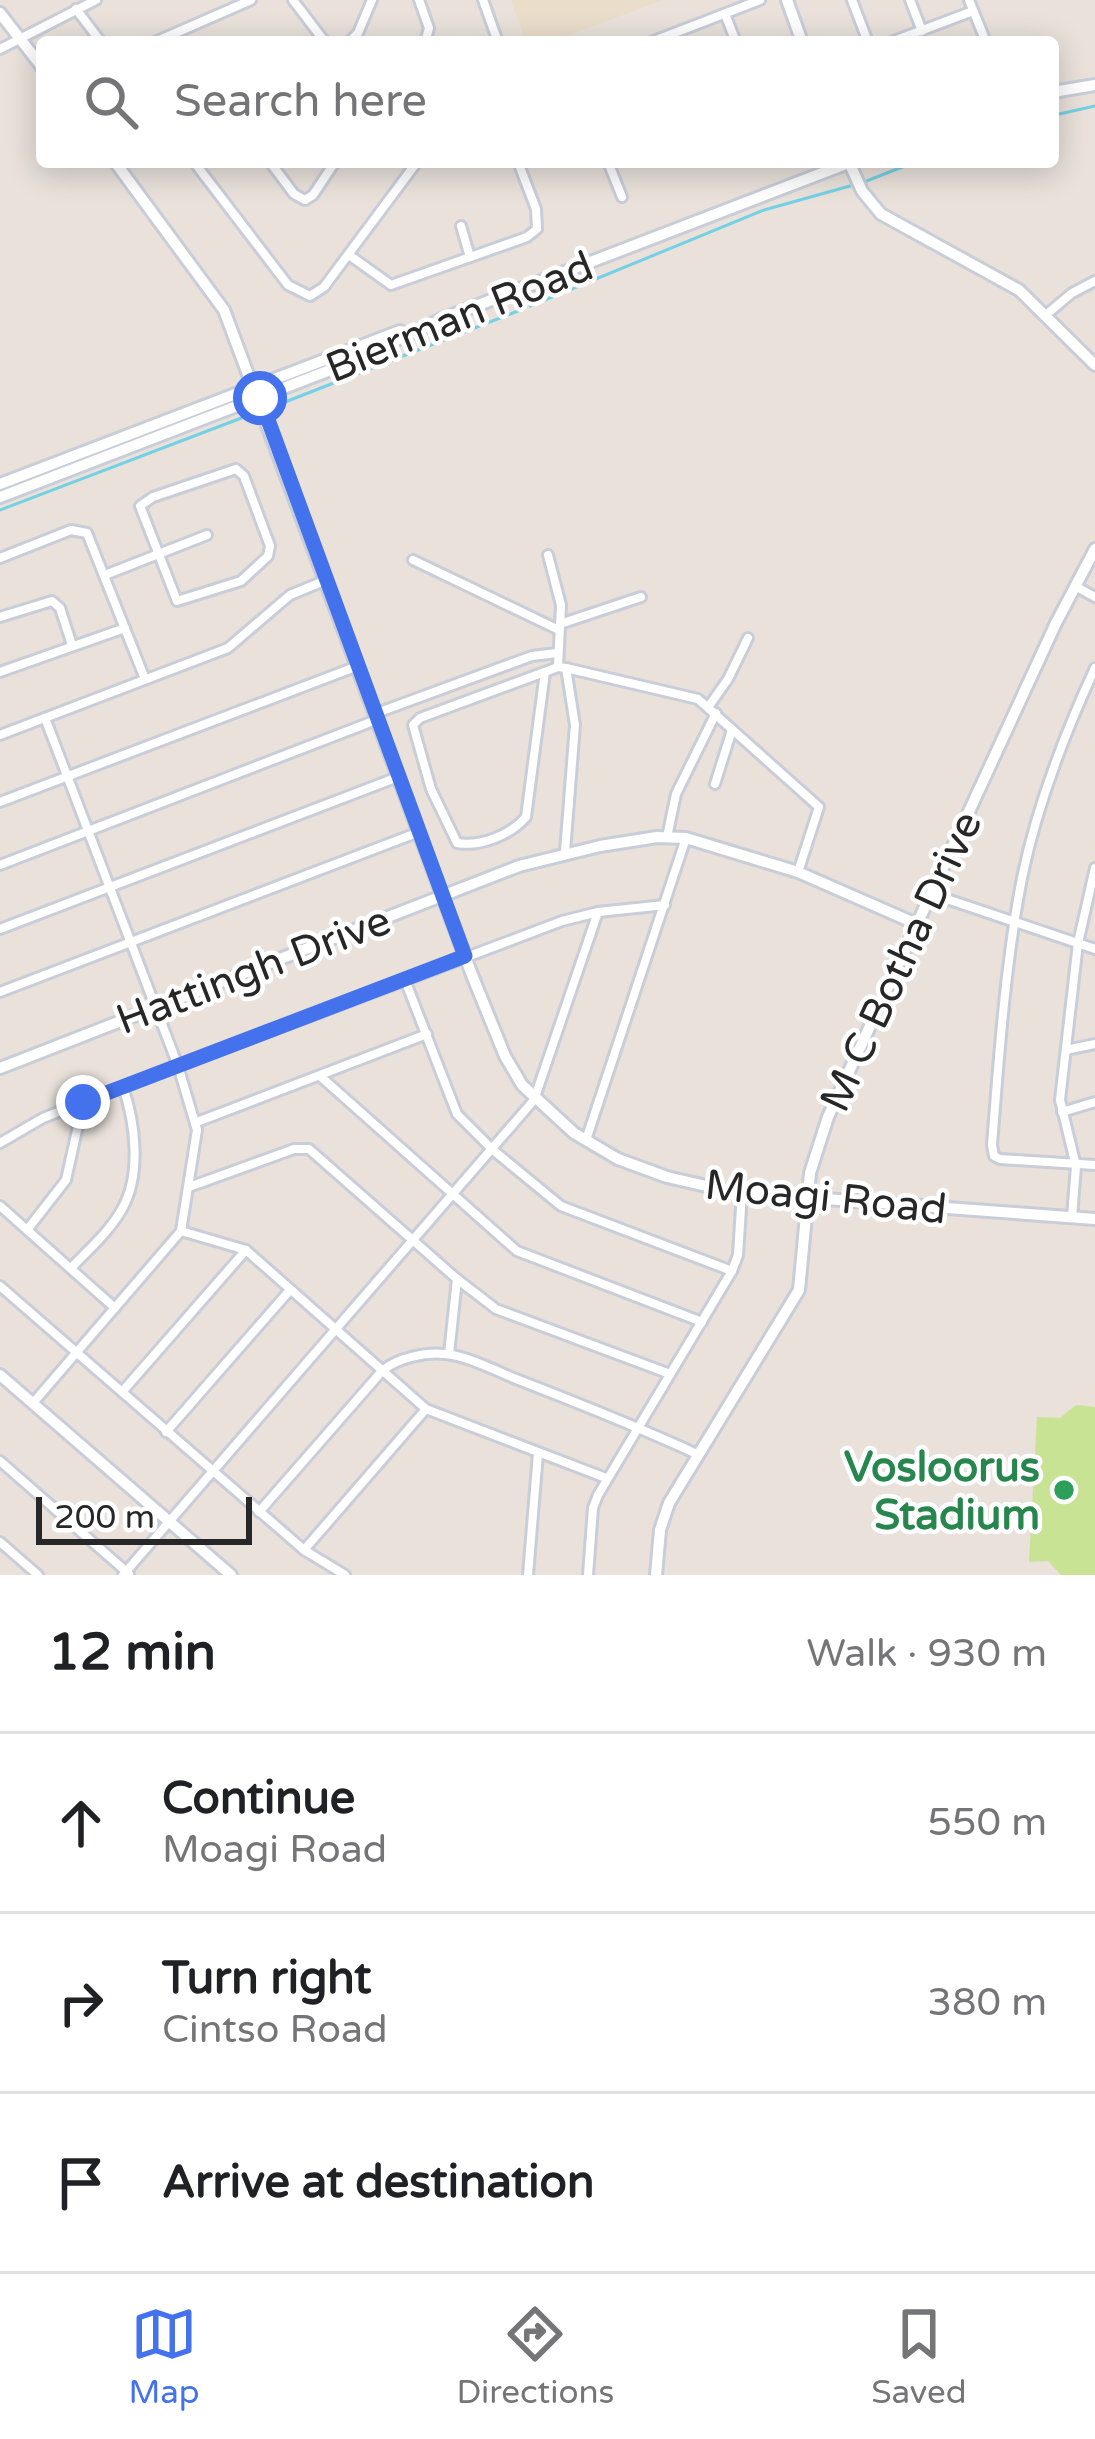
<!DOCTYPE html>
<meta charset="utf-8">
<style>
body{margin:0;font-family:"Varela Round",sans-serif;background:#f2f2f2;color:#202124}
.scale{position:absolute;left:36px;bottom:30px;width:216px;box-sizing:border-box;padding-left:12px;border:6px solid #272727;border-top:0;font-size:33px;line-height:42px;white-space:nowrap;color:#272727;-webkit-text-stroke:9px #fff;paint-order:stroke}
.stop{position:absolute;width:36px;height:36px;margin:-27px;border:9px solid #4372ec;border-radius:50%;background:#fff}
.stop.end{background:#4372ec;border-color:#fff;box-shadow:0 3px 12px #0008}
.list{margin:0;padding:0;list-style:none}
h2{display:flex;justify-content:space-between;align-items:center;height:156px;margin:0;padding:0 48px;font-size:51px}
h2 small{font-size:39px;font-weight:400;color:#757577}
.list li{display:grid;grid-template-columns:78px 1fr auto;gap:36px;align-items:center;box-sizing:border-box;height:180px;padding:0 48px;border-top:3px solid #e0e0e0}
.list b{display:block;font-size:45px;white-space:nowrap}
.list p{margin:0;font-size:39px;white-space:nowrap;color:#757577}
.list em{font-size:39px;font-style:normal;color:#757577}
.icon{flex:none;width:66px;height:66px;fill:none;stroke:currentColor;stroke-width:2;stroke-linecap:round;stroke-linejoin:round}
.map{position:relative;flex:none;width:1095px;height:1575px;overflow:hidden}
.search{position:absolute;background:#fff;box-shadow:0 6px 30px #0003;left:36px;right:36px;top:36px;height:132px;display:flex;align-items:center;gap:30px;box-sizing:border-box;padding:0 42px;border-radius:12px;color:#757577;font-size:45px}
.sheet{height:696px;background:#fff}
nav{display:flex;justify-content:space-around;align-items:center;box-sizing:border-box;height:168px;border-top:3px solid #e0e0e0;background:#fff;font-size:33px;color:#757577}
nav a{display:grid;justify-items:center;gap:6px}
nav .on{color:#4372ec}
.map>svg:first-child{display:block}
</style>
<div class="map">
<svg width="1095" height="1575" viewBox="0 0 1095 1575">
<rect width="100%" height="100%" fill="#e9e1da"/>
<!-- education -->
<path fill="#eaddca" d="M511,0H663L550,42H526Z"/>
<!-- pitch -->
<path fill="#c9e395" d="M1076,1405L1095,1407V1575H1061L1048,1561L1029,1562L1037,1417L1060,1418Z"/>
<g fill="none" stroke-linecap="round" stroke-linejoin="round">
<!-- stream -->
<g stroke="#73d1e5" stroke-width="3">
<path d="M1055,115L1095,106"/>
<path d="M864,182L915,162"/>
<path d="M530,306L764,210L850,186"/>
<path d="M280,404L523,309"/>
<path d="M0,510L244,417"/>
</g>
<defs>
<g id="street">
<path d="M293,0L325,42"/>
<path d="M419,0L429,28L425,42"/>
<path d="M483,0L498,42"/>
<path d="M852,0L868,42"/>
<path d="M910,0L922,31"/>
<path d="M969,0L986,42"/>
<path d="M76,9L101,42"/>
<path d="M725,14L736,42"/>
<path d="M155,42L251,0"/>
<path d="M349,42L358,33L372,0"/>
<path d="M651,42L760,0"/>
<path d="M891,42L973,11"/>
<path d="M0,49L96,0"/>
<path d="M194,162L288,285L310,296L324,287L417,162"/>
<path d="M270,162L294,194L305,200L313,195L335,162"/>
<path d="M608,162L622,197"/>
<path d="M461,226L470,257"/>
<path d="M349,255L391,285L527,237L537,229L536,209L518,162"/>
<path d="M1047,314L1072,293L1095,281"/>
<path d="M236,469L244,476L270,546L268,556L241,581L177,601L140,506L153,497Z"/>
<path d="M548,555L561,605L558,667L566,668L575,725L565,852"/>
<path d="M0,558L71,530L87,533L145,679"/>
<path d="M413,560L559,630"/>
<path d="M105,575L207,535"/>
<path d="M1075,586L1095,597"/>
<path d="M0,617L52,601L60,608L72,645"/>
<path d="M560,624L641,597"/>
<path d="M566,668L698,699L819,807L798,872"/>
<path d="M1095,668C1064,735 1037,805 1022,878C1005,966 999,1056 992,1145L994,1156L1000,1159L1095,1165"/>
<path d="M0,672L125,628"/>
<path d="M545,672L526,817C511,835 480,847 457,843L431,789L413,725L420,718L558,667"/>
<path d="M709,706L728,679L748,638"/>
<path d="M374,714L532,656L557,653"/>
<path d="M0,735L228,648L290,595L324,581"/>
<path d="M715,784L732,730"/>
<path d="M0,802L355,667"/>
<path d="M667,837L676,794L716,713"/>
<path d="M0,865L376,720"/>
<path d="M932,894L1095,949"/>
<path d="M0,929L398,777"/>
<path d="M405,980L457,1114L493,1150L561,1206L732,1271"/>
<path d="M0,992L419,832"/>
<path d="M1066,1050L1095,1044"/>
<path d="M320,1076L517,1251L702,1322"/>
<path d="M1062,1112L1095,1102"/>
<path d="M197,1122L427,1034"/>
<path d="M586,1140L686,838"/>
<path d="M0,1143L43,1118L83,1102L562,921L598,912L665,905"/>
<path d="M189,1187L294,1149H309L457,1279L496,1309L670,1374"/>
<path d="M0,1206L115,1308"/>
<path d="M1072,1217L1076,1166L1060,1100L1078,943L1095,868"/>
<path d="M27,1230L66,1180L83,1103"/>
<path d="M181,1231L246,1250L426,1409L606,1478"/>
<path d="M71,1268C88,1250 110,1231 122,1209C142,1174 135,1122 123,1087"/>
<path d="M0,1286L304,1550L345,1575"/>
<path d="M449,1354L457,1279"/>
<path d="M122,1392L246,1250"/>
<path d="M33,1403L181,1231L197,1130L178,1066L45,718"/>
<path d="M166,1432L290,1290"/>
<path d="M0,1461L129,1574"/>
<path d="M259,1512L382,1371C397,1358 425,1352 445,1354C468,1356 494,1370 516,1379C578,1403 639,1427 699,1455"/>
<path d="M0,1542L38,1575"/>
<path d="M304,1550L426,1409"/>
<path d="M123,1575L534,1100L598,912"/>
<path d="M528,1575L538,1453"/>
<path d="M588,1575L593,1508L598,1495L732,1271L738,1255L742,1192"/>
</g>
<g id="secondary">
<path d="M787,0L802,42"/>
<path d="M0,13L42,67"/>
<path d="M1053,92L1095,85"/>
<path d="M115,162L224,310L472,975L505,1056L522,1085L574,1133L618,1159L667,1177L732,1192L1095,1219"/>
<path d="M849,162L862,191L881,214L1019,290L1095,365"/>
<path d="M0,484L400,331"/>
<path d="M0,497L338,367L442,319L851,162"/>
<path d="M0,1068L519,866L600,846L657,837L686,838L798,872L919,925"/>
<path d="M0,1375L231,1575"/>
<path d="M656,1575L660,1530L669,1503L799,1290L810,1173L828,1117L1056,623L1095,549"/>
</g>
</defs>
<!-- street casing -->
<use href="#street" stroke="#c8cdd8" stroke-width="14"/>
<!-- secondary casing -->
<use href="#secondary" stroke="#c8cdd8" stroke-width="16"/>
<!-- street -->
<use href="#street" stroke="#fff" stroke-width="8"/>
<!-- secondary -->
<use href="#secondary" stroke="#fff" stroke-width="10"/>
</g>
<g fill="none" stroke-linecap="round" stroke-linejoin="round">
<!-- route -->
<path stroke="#4372ec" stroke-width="15" d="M83,1102L465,956L260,398"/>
</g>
<!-- markers -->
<circle fill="#2e9e5b" stroke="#fff" stroke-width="4.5" cx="1064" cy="1490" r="12"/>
<g text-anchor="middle" stroke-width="9" stroke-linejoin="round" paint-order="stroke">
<!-- street labels -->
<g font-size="42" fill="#272727" stroke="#fff">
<text transform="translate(459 316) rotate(-22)" y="15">Bierman Road</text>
<text transform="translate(900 961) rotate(-65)" y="15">M C Botha Drive</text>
<text transform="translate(253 969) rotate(-21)" y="15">Hattingh Drive</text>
<text transform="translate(826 1196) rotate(6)" y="15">Moagi Road</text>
</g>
<!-- leisure labels -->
<g font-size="42" font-weight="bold" fill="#27864d" stroke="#fff" text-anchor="end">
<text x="1040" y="1481">Vosloorus<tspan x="1040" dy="48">Stadium</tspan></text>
</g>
</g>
</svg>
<div class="scale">200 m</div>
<div class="stop" style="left:260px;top:398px"></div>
<div class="stop end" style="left:83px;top:1102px"></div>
<div class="search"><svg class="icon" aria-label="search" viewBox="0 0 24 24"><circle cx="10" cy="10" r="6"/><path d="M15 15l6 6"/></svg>Search here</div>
</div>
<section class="sheet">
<h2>12 min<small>Walk · 930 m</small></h2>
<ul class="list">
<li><svg class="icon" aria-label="ahead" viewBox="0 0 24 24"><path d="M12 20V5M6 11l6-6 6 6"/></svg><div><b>Continue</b><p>Moagi Road</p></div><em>550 m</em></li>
<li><svg class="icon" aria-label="right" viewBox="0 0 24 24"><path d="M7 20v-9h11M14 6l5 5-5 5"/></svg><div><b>Turn right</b><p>Cintso Road</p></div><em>380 m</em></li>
<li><svg class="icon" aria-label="arrive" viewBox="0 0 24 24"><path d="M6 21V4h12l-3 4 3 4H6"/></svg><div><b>Arrive at destination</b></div></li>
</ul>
</section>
<nav>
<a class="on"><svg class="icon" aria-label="map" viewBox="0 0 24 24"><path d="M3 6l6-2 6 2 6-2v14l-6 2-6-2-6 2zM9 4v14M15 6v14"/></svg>Map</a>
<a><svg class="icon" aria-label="directions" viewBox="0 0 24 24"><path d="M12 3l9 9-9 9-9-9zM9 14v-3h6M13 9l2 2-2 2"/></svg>Directions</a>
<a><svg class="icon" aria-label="saved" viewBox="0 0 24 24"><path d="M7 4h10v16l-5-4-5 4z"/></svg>Saved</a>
</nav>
